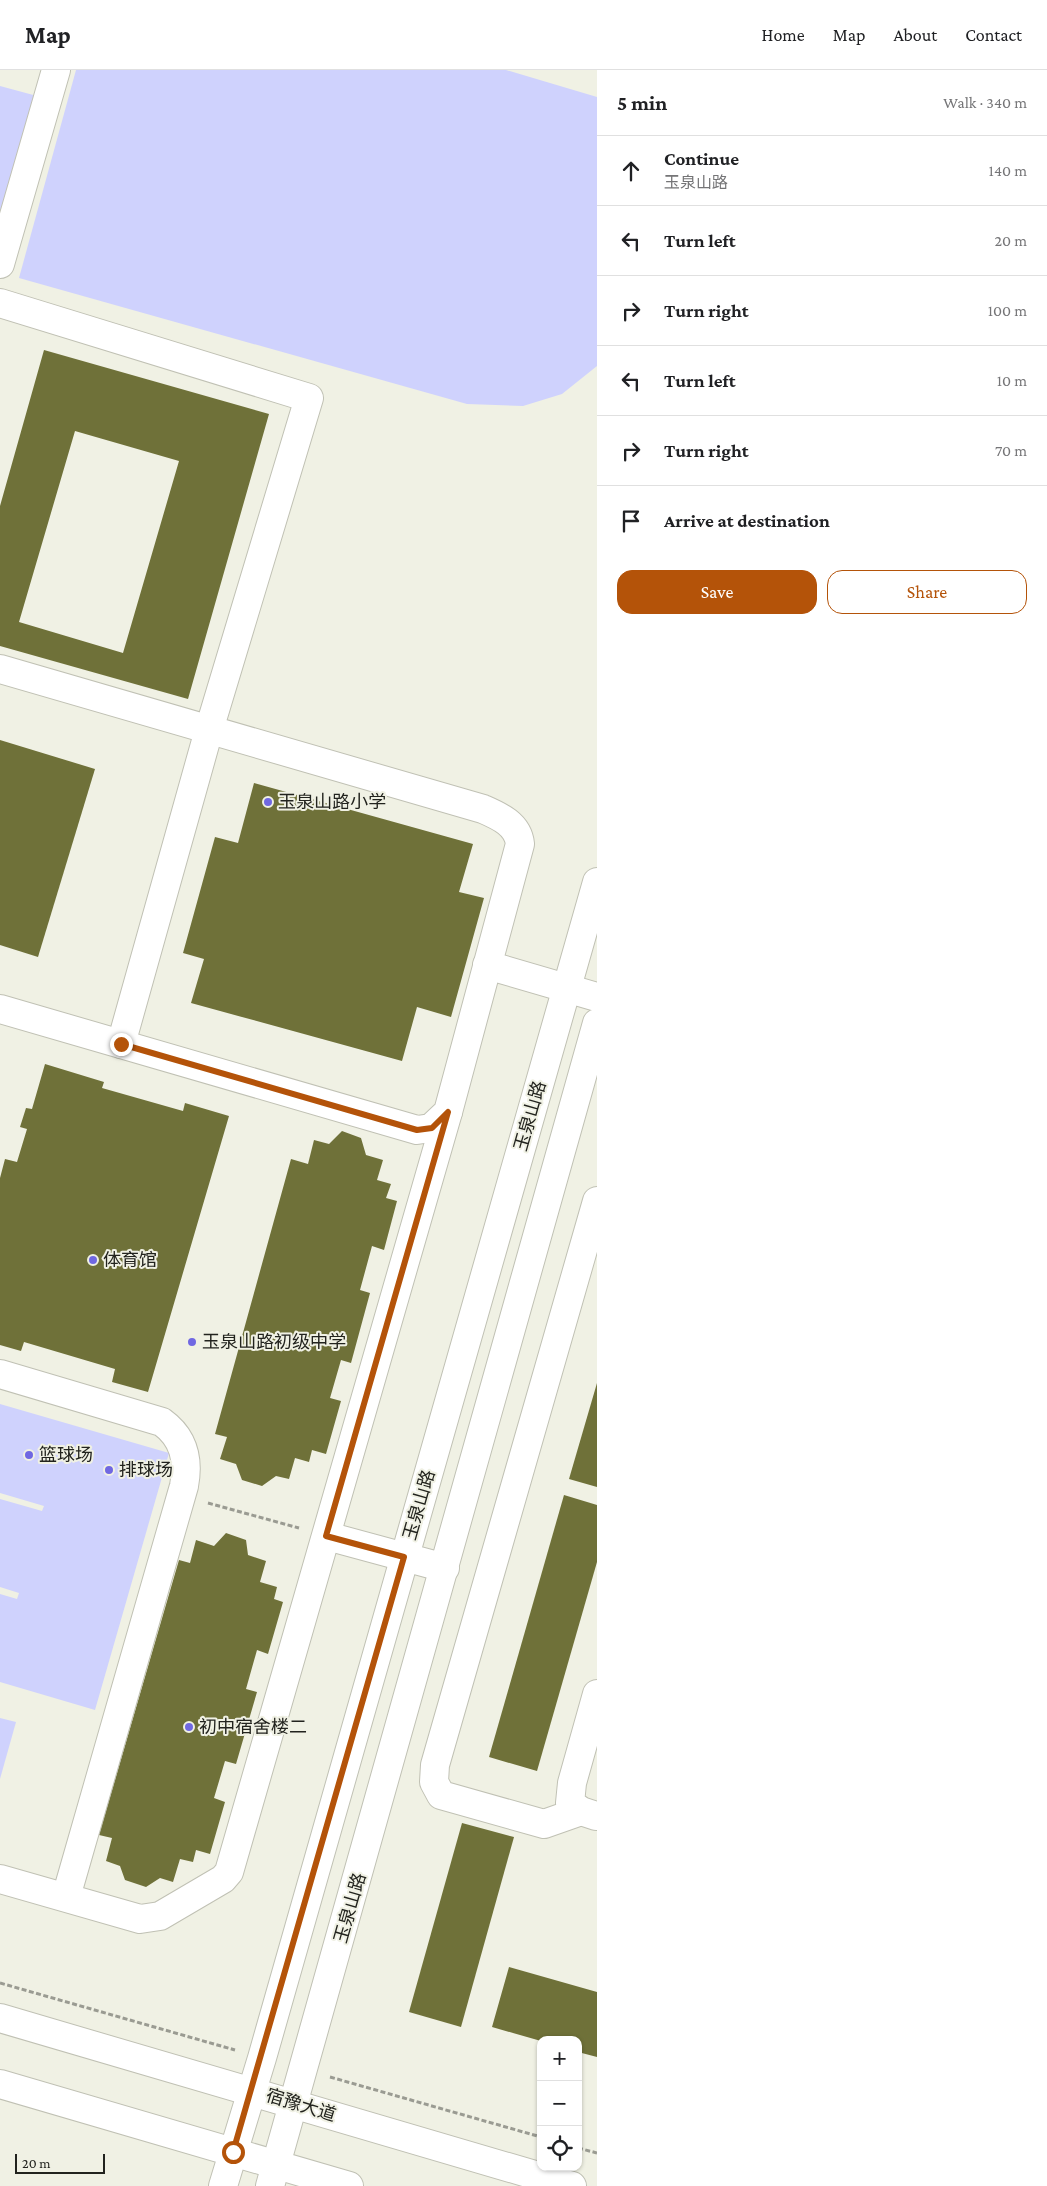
<!DOCTYPE html>
<meta charset="utf-8">
<style>
body{margin:0;font-family:"Crimson Pro","Noto Sans SC",serif;background:#f6f6f6;color:#202124}
.controls{position:absolute;right:15px;bottom:15px;display:grid;overflow:hidden;border-radius:10px;box-shadow:0 1px 4px #0004}
.controls button{width:45px;height:45px;display:grid;place-items:center;padding:0;border:0;border-bottom:1px solid #e0e0e0;background:#fff;color:#202124;font:25px sans-serif}
.scale{position:absolute;left:15px;bottom:12px;width:90px;box-sizing:border-box;padding-left:5px;border:2px solid #22231e;border-top:0;font-size:14px;line-height:18px;white-space:nowrap;color:#22231e;-webkit-text-stroke:4px #f0f1e4;paint-order:stroke}
.stop{position:absolute;width:15px;height:15px;margin:-11px;border:4px solid #b45309;border-radius:50%;background:#fff}
.stop.end{background:#b45309;border-color:#fff;box-shadow:0 1px 5px #0008}
.list{margin:0;padding:0;list-style:none}
h2{display:flex;justify-content:space-between;align-items:center;height:65px;margin:0;padding:0 20px;font-size:21px}
h2 small{font-size:16px;font-weight:400;color:#757577}
.list li{display:grid;grid-template-columns:32px 1fr auto;gap:15px;align-items:center;box-sizing:border-box;height:70px;padding:0 20px;border-top:1px solid #e0e0e0}
.list b{display:block;font-size:19px;white-space:nowrap}
.list p{margin:0;font-size:16px;white-space:nowrap;color:#757577}
.list em{font-size:16px;font-style:normal;color:#757577}
.actions{display:flex;gap:10px;padding:15px 20px}
.actions a{flex:1;padding:11px 0;border:1px solid #b45309;border-radius:15px;text-align:center;font-size:18px;color:#b45309}
.actions .main{background:#b45309;color:#fff}
.icon{flex:none;width:28px;height:28px;fill:none;stroke:currentColor;stroke-width:2;stroke-linecap:round;stroke-linejoin:round}
.map{position:relative;flex:none;width:597px;height:2116px;overflow:hidden}
header{display:flex;align-items:center;gap:30px;box-sizing:border-box;height:70px;padding:0 25px;background:#fff;border-bottom:1px solid #e0e0e0}
header strong{font-size:24px}
nav{display:flex;gap:28px;margin-inline-start:auto;font-size:18px}
main{display:flex}
aside{flex:1;background:#fff}
.map>svg:first-child{display:block}
</style>
<header>
<strong>Map</strong>
<nav><a>Home</a><a>Map</a><a>About</a><a>Contact</a></nav>
</header>
<main>
<div class="map">
<svg width="597" height="2116" viewBox="0 0 597 2116">
<rect width="100%" height="100%" fill="#f0f1e4"/>
<!-- green -->
<g fill="#cfd2fd">
<path d="M76,0H506L597,27V296L562,324L523,336L467,334L19,208Z"/>
<path d="M0,16L37,26L0,152Z"/>
<path d="M0,1334L169,1383L95,1640L0,1612V1524L17,1529L19,1523L0,1517V1429L42,1441L44,1436L0,1423Z"/>
<path d="M0,1648L16,1652L0,1709Z"/>
</g>
<!-- building -->
<g fill="#6f7139" fill-rule="evenodd">
<path d="M44,280L269,344L188,629L0,576V436ZM75,361L179,391L123,583L19,552Z"/>
<path d="M0,670L95,699L38,887L0,875Z"/>
<path d="M254,713L473,774L459,822L484,828L451,947L417,937L402,991L191,933L204,889L183,883L215,767L238,773Z"/>
<path d="M45,994L104,1012L102,1018L183,1041L185,1033L229,1046L148,1322L112,1312L115,1299L24,1272L21,1281L0,1275V1108L5,1089L17,1092L27,1059L20,1057L26,1038L32,1039Z"/>
<path d="M342,1061L361,1068L366,1085L383,1090L377,1110L391,1114L386,1128L397,1131L384,1180L372,1176L360,1220L370,1223L351,1293L341,1290L330,1328L341,1331L326,1384L312,1380L309,1392L295,1388L289,1409L276,1406L262,1416L242,1410L236,1394L220,1389L227,1367L215,1364L291,1089L308,1094L314,1070L329,1074Z"/>
<path d="M597,1313V1417L569,1409Z"/>
<path d="M564,1425L597,1435V1492L537,1701L489,1687Z"/>
<path d="M226,1463L246,1470L248,1485L266,1491L260,1512L277,1517L274,1529L283,1532L268,1584L257,1580L246,1619L257,1622L236,1694L225,1691L214,1728L225,1732L210,1784L196,1780L193,1792L180,1789L173,1812L160,1808L146,1817L125,1810L120,1796L106,1791L112,1768L99,1765L179,1490L190,1493L196,1470L214,1476Z"/>
<path d="M462,1753L514,1767L461,1957L409,1942Z"/>
<path d="M509,1897L597,1922V1987L578,1982V1970L541,1971L492,1957Z"/>
</g>
<g fill="none" stroke-linecap="round" stroke-linejoin="round">
<defs>
<g id="minor">
<path d="M0,194L56,0"/>
<path d="M0,233L309,328L209,660L121,974"/>
<path d="M0,599L483,739C499,746 518,754 520,774L448,1042L431,1058L417,1060L0,939"/>
<path d="M487,895L597,927"/>
<path d="M0,1304L162,1352C184,1368 189,1390 184,1416L66,1827"/>
<path d="M327,1466L445,1498"/>
<path d="M581,1741L544,1754L441,1725L434,1712L435,1695L597,1131"/>
<path d="M596,1746L581,1741L570,1733L572,1713L597,1624"/>
<path d="M0,1809L140,1849L160,1846L223,1809L229,1802L448,1042"/>
<path d="M0,1948L572,2116"/>
<path d="M0,2014L349,2116"/>
<path d="M223,2116L262,1988L597,812"/>
<path d="M270,2116L597,953"/>
</g>
</defs>
<!-- minor casing -->
<use href="#minor" stroke="#c0c1b4" stroke-width="30"/>
<!-- path -->
<g stroke="#9a9b92" stroke-width="3" stroke-dasharray="5 2.5" stroke-linecap="butt">
<path d="M208,1433L299,1458"/>
<path d="M0,1913L235,1980"/>
<path d="M330,2007L541,2067"/>
<path d="M578,2078L597,2083"/>
</g>
<!-- minor -->
<use href="#minor" stroke="#fff" stroke-width="28"/>
</g>
<g fill="none" stroke-linecap="round" stroke-linejoin="round">
<!-- route -->
<path stroke="#b45309" stroke-width="6" d="M121,974L417,1060L432,1058L448,1042L326,1466L404,1487L233,2082"/>
</g>
<!-- markers -->
<g fill="#7068e2" stroke="#f0f1e4" stroke-width="2">
<circle cx="268" cy="732" r="5"/>
<circle cx="93" cy="1190" r="5"/>
<circle cx="192" cy="1272" r="5"/>
<circle cx="29" cy="1385" r="5"/>
<circle cx="109" cy="1400" r="5"/>
<circle cx="189" cy="1657" r="5"/>
</g>
<g text-anchor="middle" stroke-width="4" stroke-linejoin="round" paint-order="stroke">
<!-- poi labels -->
<g font-size="18" fill="#22231e" stroke="#f0f1e4" text-anchor="start">
<text x="278" y="738">玉泉山路小学</text>
<text x="103" y="1196">体育馆</text>
<text x="202" y="1278">玉泉山路初级中学</text>
<text x="39" y="1391">篮球场</text>
<text x="119" y="1406">排球场</text>
<text x="199" y="1663">初中宿舍楼二</text>
</g>
<!-- street labels -->
<g font-size="18" fill="#22231e" stroke="#f0f1e4">
<text transform="translate(530 1046) rotate(-74)" y="6">玉泉山路</text>
<text transform="translate(419 1435) rotate(-74)" y="6">玉泉山路</text>
<text transform="translate(350 1838) rotate(-74)" y="6">玉泉山路</text>
<text transform="translate(301 2035) rotate(17)" y="6">宿豫大道</text>
</g>
</g>
</svg>
<div class="controls">
<button>+</button>
<button>−</button>
<button><svg class="icon" aria-label="locate" viewBox="0 0 24 24"><circle cx="12" cy="12" r="6"/><path d="M12 2v4M12 18v4M2 12h4M18 12h4"/></svg></button>
</div>
<div class="scale">20 m</div>
<div class="stop" style="left:233px;top:2082px"></div>
<div class="stop end" style="left:121px;top:974px"></div>
</div>
<aside>
<h2>5 min<small>Walk · 340 m</small></h2>
<ul class="list">
<li><svg class="icon" aria-label="ahead" viewBox="0 0 24 24"><path d="M12 20V5M6 11l6-6 6 6"/></svg><div><b>Continue</b><p>玉泉山路</p></div><em>140 m</em></li>
<li><svg class="icon" aria-label="left" viewBox="0 0 24 24"><path d="M17 20v-9H6M10 6l-5 5 5 5"/></svg><div><b>Turn left</b></div><em>20 m</em></li>
<li><svg class="icon" aria-label="right" viewBox="0 0 24 24"><path d="M7 20v-9h11M14 6l5 5-5 5"/></svg><div><b>Turn right</b></div><em>100 m</em></li>
<li><svg class="icon" aria-label="left" viewBox="0 0 24 24"><path d="M17 20v-9H6M10 6l-5 5 5 5"/></svg><div><b>Turn left</b></div><em>10 m</em></li>
<li><svg class="icon" aria-label="right" viewBox="0 0 24 24"><path d="M7 20v-9h11M14 6l5 5-5 5"/></svg><div><b>Turn right</b></div><em>70 m</em></li>
<li><svg class="icon" aria-label="arrive" viewBox="0 0 24 24"><path d="M6 21V4h12l-3 4 3 4H6"/></svg><div><b>Arrive at destination</b></div></li>
</ul>
<div class="actions"><a class="main">Save</a><a>Share</a></div>
</aside>
</main>
